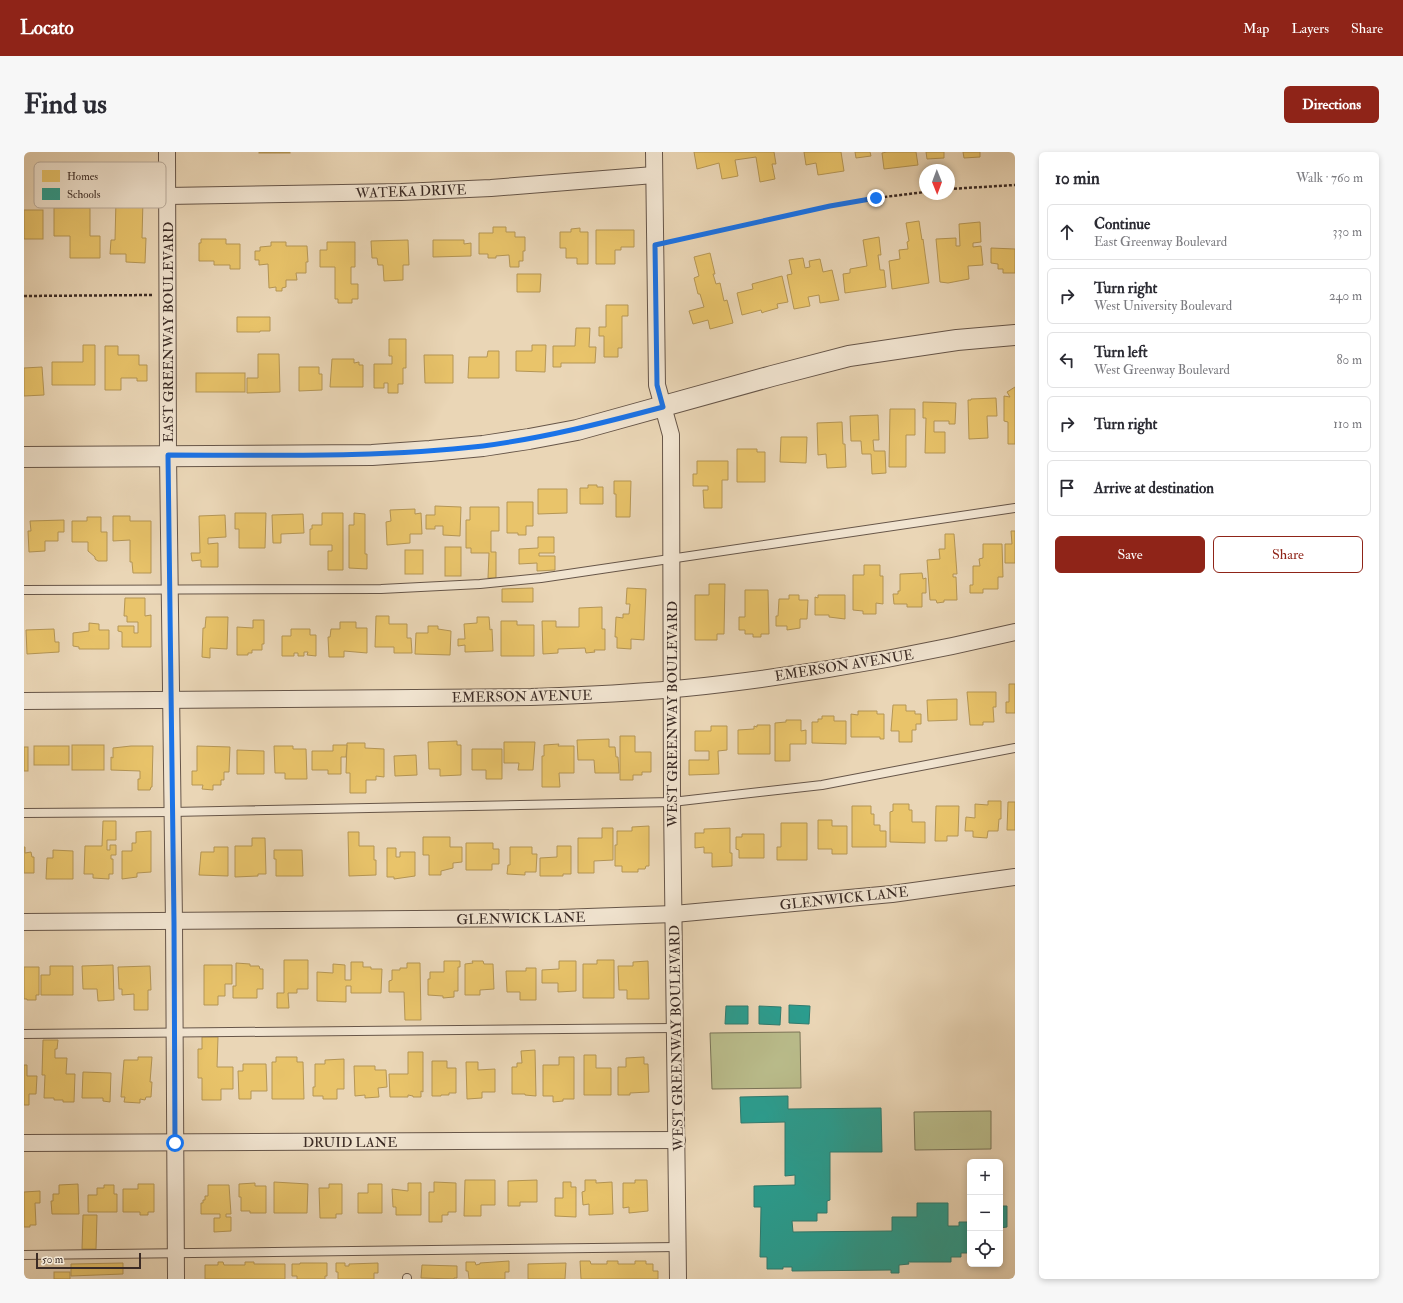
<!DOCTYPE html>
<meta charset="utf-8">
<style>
body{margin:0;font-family:"IM FELL Double Pica",serif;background:#f7f7f7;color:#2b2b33}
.controls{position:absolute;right:12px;bottom:12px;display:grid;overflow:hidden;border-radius:6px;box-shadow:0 2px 6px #0003}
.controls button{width:36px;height:36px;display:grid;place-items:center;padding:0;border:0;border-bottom:1px solid #e1e1e2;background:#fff;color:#2b2b33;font:20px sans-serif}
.compass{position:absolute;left:895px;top:12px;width:36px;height:36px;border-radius:50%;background:#fff;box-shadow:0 2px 6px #0003;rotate:179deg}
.scale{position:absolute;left:12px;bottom:10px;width:105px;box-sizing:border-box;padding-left:4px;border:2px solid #3b2b25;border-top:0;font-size:11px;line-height:14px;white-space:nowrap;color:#3b2b25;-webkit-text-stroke:3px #f1e4d0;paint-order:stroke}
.stop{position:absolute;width:12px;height:12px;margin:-9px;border:3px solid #1a73e8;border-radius:50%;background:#fff}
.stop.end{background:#1a73e8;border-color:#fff;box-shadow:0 1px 4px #0008}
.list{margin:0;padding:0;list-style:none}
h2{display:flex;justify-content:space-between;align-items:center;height:52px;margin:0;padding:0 16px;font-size:17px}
h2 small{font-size:13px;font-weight:400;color:#7c7c81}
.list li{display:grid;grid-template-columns:26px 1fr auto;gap:12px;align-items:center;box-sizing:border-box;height:56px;margin:0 8px 8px;padding:0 8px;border:1px solid #e1e1e2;border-radius:6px}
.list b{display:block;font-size:15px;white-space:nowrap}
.list p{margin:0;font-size:13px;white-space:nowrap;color:#7c7c81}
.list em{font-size:13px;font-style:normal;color:#7c7c81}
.actions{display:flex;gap:8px;padding:12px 16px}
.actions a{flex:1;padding:9px 0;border:1px solid #8f2418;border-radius:6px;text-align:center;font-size:14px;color:#8f2418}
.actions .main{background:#8f2418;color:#fff}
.icon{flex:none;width:22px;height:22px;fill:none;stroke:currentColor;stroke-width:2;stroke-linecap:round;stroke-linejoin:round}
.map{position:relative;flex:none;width:991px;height:1127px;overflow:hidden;border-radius:6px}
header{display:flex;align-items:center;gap:24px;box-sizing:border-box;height:56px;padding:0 20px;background:#8f2418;color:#fff}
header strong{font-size:19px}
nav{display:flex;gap:22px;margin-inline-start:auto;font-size:14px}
.intro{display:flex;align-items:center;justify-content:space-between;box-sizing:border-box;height:96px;padding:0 24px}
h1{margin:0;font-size:28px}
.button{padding:10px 18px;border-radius:6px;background:#8f2418;color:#fff;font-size:14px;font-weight:700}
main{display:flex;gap:24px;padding:0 24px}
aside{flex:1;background:#fff;border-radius:6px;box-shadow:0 2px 6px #0003}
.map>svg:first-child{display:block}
</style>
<header>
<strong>Locato</strong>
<nav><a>Map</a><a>Layers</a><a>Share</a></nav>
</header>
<div class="intro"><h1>Find us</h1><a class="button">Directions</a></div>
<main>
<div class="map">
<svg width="991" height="1127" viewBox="0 0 991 1127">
<rect width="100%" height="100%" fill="#ead6b6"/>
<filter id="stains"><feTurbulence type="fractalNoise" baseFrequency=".005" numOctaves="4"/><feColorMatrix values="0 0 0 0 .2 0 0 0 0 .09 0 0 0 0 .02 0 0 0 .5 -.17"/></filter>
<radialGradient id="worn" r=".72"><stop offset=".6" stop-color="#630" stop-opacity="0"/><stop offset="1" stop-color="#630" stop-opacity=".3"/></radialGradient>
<!-- green -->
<g fill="#babd8c" stroke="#7a7458">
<path d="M776,880L777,936L688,937L686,881Z"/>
<path d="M967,959V997L891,998L890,960Z"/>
</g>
<!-- homes -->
<g fill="#e9c46a" stroke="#b59655">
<rect x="235" y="0" width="31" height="1"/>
<path d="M670,0H750L752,12H748L751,27L736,30L732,5L711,8L714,24L698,27L695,11L673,17Z"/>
<path d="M780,0H817L820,19L794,23L792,11L782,13Z"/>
<path d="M831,0H846L847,4L832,6Z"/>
<path d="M863,0H892L894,13L860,17L858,1Z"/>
<path d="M902,0H920V6L903,7Z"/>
<path d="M939,0H956V5L940,6Z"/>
<path d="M92,48H119L118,86H122L121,111L102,110V102H86L87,88H91Z"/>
<path d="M30,56H66V84H76V106H46V84H30Z"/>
<rect x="0" y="58" width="19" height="29"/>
<path d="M895,69L898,88L899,87L905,131L868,137L865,109L876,107L875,98L884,97L883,90L885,89L882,71Z"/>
<path d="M956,70L957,90L949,91V95L957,94L959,113L944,114L945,127L924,131L916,130L912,87L932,86V94H936L935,72Z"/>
<path d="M469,75H482V80H491V85H501V99H499V109H495V115H486L485,103L472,104V106H464V102H455V81H469Z"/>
<path d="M556,76V80H564V112H553V106H542V96H536V80H547V77Z"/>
<path d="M572,78H610V95H597V98H591V112H572Z"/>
<path d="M855,85L857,103H854L856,118H860L862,135L821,141L819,122L826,121V117L843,114L839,88Z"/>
<path d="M177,87H202V92H216V117H206V113H190V109H175V91H177Z"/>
<path d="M384,88L385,113H379V128L360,129L359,113H354L353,106H348L347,89Z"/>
<path d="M409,88H440V92L447,91V104L409,105Z"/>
<path d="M247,90H262V94H283L284,110H282V121H272L273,128H262V135L258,136V139H252V135L245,136L244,112L235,113V108H231V99H236V95L247,94Z"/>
<path d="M303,90H331V115H327V132H334V147H328V151H314V147H311V115H296V98H303Z"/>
<path d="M967,96L991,97V121H979V117H974V112L967,111Z"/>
<path d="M686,101L691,122H689L692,132L696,131L700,149L703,148L709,171L686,177L684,168L669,172L665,159L680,155L676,142H674L670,126L675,124L670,105Z"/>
<path d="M779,106L781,116L786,115L785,109L796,107L799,120L808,118L815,148L796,151L795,143L784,145L786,154L770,157L763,123L768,122L765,108Z"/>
<path d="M493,122H517L516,140H493Z"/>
<path d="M758,124L764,150L753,152L754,156L740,160L738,161L737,158L718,163L713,141L729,137L728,132Z"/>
<path d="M582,153H604V164H598V196H594V205H580V184H575V175H582Z"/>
<path d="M213,165H246V179H236V180H213Z"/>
<path d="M552,176H566L565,195H572L571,211H537V215H529V194H551Z"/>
<path d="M365,187H382V216H379V232H374V241H364V231H360V236H350V212H368V204H365Z"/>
<path d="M59,193H71V233H28V210H59Z"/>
<path d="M508,193H522L521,220L492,219V199H508Z"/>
<path d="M81,194H94V203H115V213H123V229H113V226H97V238H81Z"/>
<path d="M464,199H475V226H444L445,205H463Z"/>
<path d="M234,202H255L256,240L223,241V226H234Z"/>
<path d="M400,203H429V231H401Z"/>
<path d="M308,207H330V211L335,210V213H339V235H306Z"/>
<path d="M18,215L20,243L0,244V216Z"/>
<path d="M275,215H295V222H298V238L275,239Z"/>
<rect x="172" y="221" width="49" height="19"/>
<path d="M991,235V292H984V270L980,269V244L986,245L983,240Z"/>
<path d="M972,246L973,264H963L964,286L945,287L944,248H947V247Z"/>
<path d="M899,250L932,251L931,272H925V269H910V280H921V301H901L902,266H899Z"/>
<path d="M866,257H891V283H882V315H865Z"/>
<path d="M854,263L855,288H849L850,299H861L862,321L848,322L847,302H838L837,289H827L826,264Z"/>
<path d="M818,270L819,292H821L822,315L803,316L802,302L794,303L793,271Z"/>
<path d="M757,285H783L782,311L756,310Z"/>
<path d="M713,297H733V300H741V330H713Z"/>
<path d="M673,309H704V328H698V356H680L679,338H684V334H669V322H673Z"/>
<path d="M590,329H607L606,365H592V342H590Z"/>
<path d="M564,333H573V335H579V352H556V336H564Z"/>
<path d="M514,337H543V361L514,362Z"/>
<path d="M483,350H509V374H502V383H494V381H483Z"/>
<path d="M411,354L437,355L436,384L419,383V374H411V377H402V363H411Z"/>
<path d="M446,355H475V379H467V400H472V426H464L465,401H447V396H442V368H446Z"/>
<path d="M391,357V362L397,361L398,382H386V391L363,393L362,370L367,369L366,358Z"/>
<path d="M211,361H242L241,396H215V377H211Z"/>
<path d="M298,361H319V418H304V399H308V393H286V377H288V373H298Z"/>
<path d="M330,361L341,362V402H343V417L325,416V373H330Z"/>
<path d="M279,362L280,381L257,382V391H249L248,363Z"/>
<path d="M201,363L202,385L184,386V392L194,391V415H177V408L168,409L167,401H176L175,364Z"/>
<path d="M89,364H106V369H127V421H109L108,410H106V388L89,389Z"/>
<path d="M63,365H77V380H83V409H74L71,407V405L64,399V390H48V369H63Z"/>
<path d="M40,368V380H34V389H21V399L5,400L4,379H7L6,369Z"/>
<path d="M987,379H991V411H981V392H988Z"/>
<path d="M921,382H930L933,422H929V425H932L933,448H920V450L913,451L912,448H906L903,408L916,407L915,397H921Z"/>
<path d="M514,385H530V401H515V404H531V418L513,419V411L495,412V397L514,396Z"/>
<path d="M959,392H978L979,425H974V437H959V441H946V433H949V414H956L955,407L959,406Z"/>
<rect x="421" y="395" width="16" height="29"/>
<rect x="381" y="398" width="18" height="24"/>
<path d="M840,413H856V424H859V452L852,451V462H839V459L829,458V423H840Z"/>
<path d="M898,421L899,427L902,426V441H898V455H883V452H870L869,442H874V439H876V422Z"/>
<path d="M685,432H701L700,482H693V488H671V443H685Z"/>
<path d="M509,436V450H478V437Z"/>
<path d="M603,436L622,437L620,488L607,487V497L593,496V485H591L592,465L599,466V462H605L606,452H602Z"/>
<path d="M721,438H744L745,482H737V485H729V482H721V478H715V465H721Z"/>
<path d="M765,443H775V448H784L783,467H776V476L763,478V474H752V464H754L755,447H765Z"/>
<path d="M794,443H821V467L805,465V463H791V445L794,446Z"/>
<path d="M101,446H121V464L127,463V495H98V480L94,479V474H110V481H114V470H103V464H100Z"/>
<path d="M578,455V477H581V498H570L571,500L562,501L561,496L534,497V501L519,502L518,469H532V475H555V456Z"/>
<path d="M352,464H365V472H383V486H387L388,501H370V495H351Z"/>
<path d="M182,465H204L203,497L186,496V506L178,505L179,476H181Z"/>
<path d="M453,465H465L466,478L468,477L469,499L441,500V493L434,494V487H441L440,472L453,471Z"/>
<path d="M229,468H240V492H238V498H228V501H224V503H213V475L229,476Z"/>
<path d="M477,469H493V473H510V504H477Z"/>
<path d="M316,470H332V476H343V501L320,499V505H305L304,485H306L307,477H316Z"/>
<path d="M65,471L75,472V478H85V497H55V495L49,494V481L65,479Z"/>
<path d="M404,474H414V477L427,479L426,503L391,502L392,481H404Z"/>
<path d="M30,477L31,490H35V500L3,502L2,478Z"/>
<path d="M267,477H286V483H292V504L283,503L284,500H280V504H274V501H270V504H258V484H267Z"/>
<path d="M985,532H991V561H982V550H985Z"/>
<path d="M943,540H972V555H969L970,570H959V573H946Z"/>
<path d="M933,547V568L904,569L903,548Z"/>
<path d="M869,553H882V559H891V562H897V572H892V578H888V590H875V579H867Z"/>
<path d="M834,559H853V562H860V587H856V585H827V562L834,563Z"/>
<path d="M798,564H810V569H822V592L788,591V570H794V567H798Z"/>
<path d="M762,568H777V579L782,578V592H766V609H751V571L762,570Z"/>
<path d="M733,573H746V602H714V578L730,577V574L733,575Z"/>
<path d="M687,574H703V598L694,599L695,622L665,623V608H685V599H671V579H687Z"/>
<path d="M596,584H611V600H627V620H618V623H609V628H596Z"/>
<path d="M585,587V595H591L592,605H594L595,621H571L570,608H554L553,588Z"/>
<path d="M433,589V593H437V623L416,624V617H405L404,590Z"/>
<path d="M480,590H511L509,618H494L495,611H480Z"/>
<path d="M323,591H341V596L360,597V625L352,624V628H342V641H326V621H322Z"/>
<path d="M535,592L534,594H550V621H535L536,635H518V604H520V593Z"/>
<rect x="48" y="593" width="32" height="25"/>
<path d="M309,593H323L322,605H317V622H304V618H288V599H309Z"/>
<rect x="10" y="594" width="35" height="19"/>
<path d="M107,594H129L128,635H127L126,638H114V627H116V619L87,618V605L89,606V596Z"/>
<path d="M173,594L206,595L205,620H200V628H197V633H189V638L178,637L179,633H168V619H173Z"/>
<path d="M250,594H269V597H282L283,627H261V621H251Z"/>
<rect x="0" y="595" width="4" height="24"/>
<path d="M448,597H478V627H462V618H448Z"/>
<path d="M213,598L240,599V622H213Z"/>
<path d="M392,603L393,623L371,624L370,604Z"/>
<path d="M964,649H977V667H975L974,679H964L963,686L949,685V679H941L942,665L951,666V652L964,653Z"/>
<path d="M984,650H991V678H983Z"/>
<path d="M869,652H885V658H888V670H901V691L866,690V660L869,659Z"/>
<path d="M828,654H847V662H850V673H856V679H862V695H828Z"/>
<path d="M912,654H935L934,684H923V689H911Z"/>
<path d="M794,668H808V674H823V702H808V697H794Z"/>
<path d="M79,669H92V688H83V698H86V693H92V703H87V707H89V722H85V727L69,726V722H60L61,694H78Z"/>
<path d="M757,671H783V708H753V695H757Z"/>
<path d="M625,674V714H622L621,717H614V720H598V714H591V693H593V679H608V675Z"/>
<path d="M578,676H589V708L570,709V721H554V686H578Z"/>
<path d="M706,676V701H708V714L688,715V701H680V695L671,696V681H680V677Z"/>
<path d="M127,679V720L113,721V725L98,727V699H108V691H112V680Z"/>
<path d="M324,680H335V694H350V708H352V723L325,724Z"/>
<path d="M718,682H740V706H715V698L712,697V685H718Z"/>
<path d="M399,685H426V695H438V710L429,711V716L417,719V723H405V703H399Z"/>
<path d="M228,686H241L242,722H234V724L211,725V694H228Z"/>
<path d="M442,691H469V697H475V712H468V718H442Z"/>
<path d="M533,694H547V722H539V724H516V706L533,705Z"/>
<path d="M0,695H1V701L7,700L8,705H10V721H0Z"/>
<path d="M190,695H204V724L175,723L177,700H190Z"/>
<path d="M486,695H508V702H513L512,720H501V723L483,722L484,713H486Z"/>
<path d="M363,696H372V705H376V700H391V724L370,727V725H363Z"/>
<path d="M29,698L49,699V727H22L23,706H29Z"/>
<path d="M250,698H278L279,724H252V707H250Z"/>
<path d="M260,808H284V837H273V841H264L265,856H253V841H260Z"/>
<path d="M573,808H590V846H559V812H573Z"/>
<path d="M420,809H436V815H434V839H430V845L419,846V844L404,843V827H406V820H420Z"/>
<path d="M448,809H459L460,812H469L470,837L456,838V843H441V812L449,811Z"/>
<path d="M535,809H552V839L534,840V831H518V818L535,817Z"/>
<path d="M624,809L625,847H603V838H595L594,814H609V810Z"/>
<path d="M327,810H339V815H347V817H358L357,841H327V834H322V850L293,849V820L309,821V812L321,813V828H327Z"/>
<path d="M212,811L226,812V814H235L236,817H239V837H233V846H209V834H212Z"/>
<path d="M383,811H396L397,868H381L380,840H365V829L368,828V818H376V816H383Z"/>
<path d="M89,813L90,848L74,849L73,837H59L58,814Z"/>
<path d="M180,813H208V832H201V844H194V853H180Z"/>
<path d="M26,814H49V843H17V823H26Z"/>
<path d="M126,814L127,838H124V858H110V842L98,843V837H95L94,815Z"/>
<path d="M0,815H15V843H12V848H3V847H0Z"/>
<path d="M502,816H512V848H496V840H483L482,819H502Z"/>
<path d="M178,885H194L193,915H209V937H197V948H178V926H174V897H178Z"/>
<path d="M19,888H34L33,897H31V906H43L42,922H51L50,950H39V948H30V946H20L21,923H18Z"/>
<path d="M511,898L512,944L501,943V942H488V915H493V911H498L497,899Z"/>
<path d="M384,900H399V940L397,939V945H389V944L384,943V945H366L365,922H384Z"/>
<path d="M560,903H572V916H587V943H560Z"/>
<path d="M114,905H128L126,930H128L127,945H122L121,948L116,947V951L100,950L101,945H97L100,908H114Z"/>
<path d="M252,905H273V910H279L280,947H248V910H252Z"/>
<path d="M535,905H550V947H539V949L529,950V944H519V913H535Z"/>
<path d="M620,905V912H624L625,940L606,941V943H594V915H602V906Z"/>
<path d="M320,907V937H313V947H299V944H289V935H291V912H301V908Z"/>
<path d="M408,909H423V916H432V941H425V943H417V944H408Z"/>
<path d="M442,910H454V918L471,917V940H458V946L443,947Z"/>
<path d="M219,912H242L243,939H227V947H215L214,919H219Z"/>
<path d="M0,913H3V924H13L12,942H5V953H0Z"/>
<path d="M330,914H351V918H362L363,935L354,936L355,945L341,946V943L331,944Z"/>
<path d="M59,920L87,921L86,950L79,949V946H58Z"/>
<path d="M441,1028H471V1053H457V1064H440Z"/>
<path d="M513,1028V1050H496V1054H484V1029Z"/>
<path d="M561,1028H572V1031L588,1030L589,1062L565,1063V1052L559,1053L558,1040L561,1039Z"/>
<path d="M611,1028H623L624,1059L605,1061V1055L599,1056V1031H611Z"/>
<path d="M250,1030L284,1032L283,1061H250Z"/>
<path d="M410,1030L432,1031V1060H424V1063H418V1070H405V1040H410Z"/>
<path d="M539,1030H547V1035H552V1065L531,1064V1046H539Z"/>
<path d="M231,1031V1034H242V1061H226V1059H217V1045H215V1032Z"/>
<path d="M384,1031H397V1063H372V1055H369L368,1037L384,1039Z"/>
<path d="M54,1032L55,1062H28L27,1049H29V1042H35V1033Z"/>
<path d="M114,1032H130V1060H124V1063H116V1060H99V1037H114Z"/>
<path d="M305,1032H318V1062H312V1066H296L295,1036H305Z"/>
<path d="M344,1032H358V1061H334V1041H344Z"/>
<path d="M80,1033H90V1042H93V1060H64V1043H73V1036H80Z"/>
<path d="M184,1033H205L207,1062H202V1065H207V1079L190,1080V1066H196V1062H177V1051H179V1048H181V1044H184Z"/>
<path d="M16,1039V1051H11L12,1073H6V1075H0V1040Z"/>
<path d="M59,1063H73L72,1097H58Z"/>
<path d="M485,1109V1120H481V1127H445L444,1119H442V1110H451L452,1113L456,1112V1111Z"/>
<path d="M556,1109H566L567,1112H583V1109H594V1112H611V1109H622V1112H629V1119H634V1127H557Z"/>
<path d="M194,1110H199L200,1113H221V1110H230V1112H261V1127H181V1113H194Z"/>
<path d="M99,1111V1122L47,1124V1112Z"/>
<path d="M276,1111H303V1124H301V1127H273V1124H268V1112H276Z"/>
<path d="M312,1111H321V1114H325V1112L354,1111V1121H350V1127H314V1120H312Z"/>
<path d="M542,1111L541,1127H504V1112Z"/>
<path d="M398,1113L433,1114V1126H430V1127L397,1126Z"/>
<rect x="30" y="1120" width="16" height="7"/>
</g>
<!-- schools -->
<g fill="#2a9d8f" stroke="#2f7b6f">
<path d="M765,853L786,854L785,872L765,871Z"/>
<path d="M702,854H724V872H701Z"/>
<path d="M735,854L757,855L756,873L735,872Z"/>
<path d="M764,944V957L857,956L858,1000H806V1048L803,1049V1061H793V1069H768L769,1080L868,1079V1065H893V1051H924V1074H935V1070H945L946,1101H937V1105H927V1110H884L885,1112L875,1113V1121H867V1118L768,1119V1115H759V1117H743V1105H736L737,1055H730V1034L771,1033V1023L761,1024V970L717,971L716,945Z"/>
<path d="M976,1054H983V1075L976,1076Z"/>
</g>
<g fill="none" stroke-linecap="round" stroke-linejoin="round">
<defs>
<g id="service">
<path d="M0,438L357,437L456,432L517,426L991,356"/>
<path d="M0,661L148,660L648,650L798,633L991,596"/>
<path d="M0,882L651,876"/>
<path d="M0,1103L654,1095"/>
<path d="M383,1126V1127"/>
</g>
<g id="minor">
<path d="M143,0L144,303L150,770L152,1127"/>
<path d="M630,0L633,233L647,283L648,650L654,1127"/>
<path d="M143,44L377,40L467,36L630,23"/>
<path d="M0,549L507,545C571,543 635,540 698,532C797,520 894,503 991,480"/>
<path d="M0,770L535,766L650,762L868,742L991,725"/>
<path d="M0,991L653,988"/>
</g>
<path id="tertiary" d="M0,305L348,303L406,299L459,294L505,287L553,278L748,224L825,204L933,188L991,183"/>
</defs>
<!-- service casing -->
<use href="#service" stroke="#675649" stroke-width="10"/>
<!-- minor casing -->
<use href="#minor" stroke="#675649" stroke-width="18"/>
<!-- tertiary casing -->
<use href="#tertiary" stroke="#675649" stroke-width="22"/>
<!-- path -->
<g stroke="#3b2b25" stroke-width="2.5" stroke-dasharray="3 2" stroke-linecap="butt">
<path d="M925,37L991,33"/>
<path d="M645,90L806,54L852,46L901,40"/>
<path d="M0,144L129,143"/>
</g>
<!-- service -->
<use href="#service" stroke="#f1e4d0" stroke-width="8"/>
<!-- minor -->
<use href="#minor" stroke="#f1e4d0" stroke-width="16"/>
<!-- tertiary -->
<use href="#tertiary" stroke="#f1e4d0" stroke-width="20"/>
</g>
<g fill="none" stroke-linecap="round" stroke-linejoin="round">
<!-- route -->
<path stroke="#1a73e8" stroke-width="5" d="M151,991L150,770L144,303C249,303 354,306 459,294C520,286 579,271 639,255L633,233L631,93L806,54L852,46"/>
</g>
<g text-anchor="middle" stroke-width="4" stroke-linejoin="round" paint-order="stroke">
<!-- street labels -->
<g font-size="14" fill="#3b2b25" stroke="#f1e4d0">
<text transform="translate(387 39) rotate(-2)" y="5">WATEKA DRIVE</text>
<text transform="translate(144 180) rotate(-90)" y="5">EAST GREENWAY BOULEVARD</text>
<text transform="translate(820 513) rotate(-9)" y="5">EMERSON AVENUE</text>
<text transform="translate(498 544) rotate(-1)" y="5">EMERSON AVENUE</text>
<text transform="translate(648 562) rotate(-90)" y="5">WEST GREENWAY BOULEVARD</text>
<text transform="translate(820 746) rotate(-6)" y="5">GLENWICK LANE</text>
<text transform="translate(497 766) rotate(-1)" y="5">GLENWICK LANE</text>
<text transform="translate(652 886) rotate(-91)" y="5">WEST GREENWAY BOULEVARD</text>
<text x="326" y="995">DRUID LANE</text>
</g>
</g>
<!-- legend -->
<rect x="10" y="10" width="132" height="46" rx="6" fill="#f1e4d0" stroke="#baac9d" stroke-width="1"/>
<rect x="18" y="18" width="18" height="12" fill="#e9c46a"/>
<rect x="18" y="36" width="18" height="12" fill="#2a9d8f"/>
<g font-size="11" fill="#3b2b25">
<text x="43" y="28">Homes</text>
<text x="43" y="46">Schools</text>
</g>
<rect width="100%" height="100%" filter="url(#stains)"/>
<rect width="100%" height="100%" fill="url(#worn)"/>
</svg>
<div class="controls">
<button>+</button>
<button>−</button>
<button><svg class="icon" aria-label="locate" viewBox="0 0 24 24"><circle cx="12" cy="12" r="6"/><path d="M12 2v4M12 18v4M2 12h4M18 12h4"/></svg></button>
</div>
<svg class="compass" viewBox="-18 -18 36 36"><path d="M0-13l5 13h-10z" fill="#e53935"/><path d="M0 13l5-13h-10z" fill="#7c7c81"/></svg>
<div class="scale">50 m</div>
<div class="stop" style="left:151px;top:991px"></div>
<div class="stop end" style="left:852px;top:46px"></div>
</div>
<aside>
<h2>10 min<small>Walk · 760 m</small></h2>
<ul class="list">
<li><svg class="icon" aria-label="ahead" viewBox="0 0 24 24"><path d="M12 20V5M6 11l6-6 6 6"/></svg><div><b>Continue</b><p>East Greenway Boulevard</p></div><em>330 m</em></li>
<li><svg class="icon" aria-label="right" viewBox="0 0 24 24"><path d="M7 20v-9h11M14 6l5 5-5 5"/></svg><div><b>Turn right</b><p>West University Boulevard</p></div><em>240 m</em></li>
<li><svg class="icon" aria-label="left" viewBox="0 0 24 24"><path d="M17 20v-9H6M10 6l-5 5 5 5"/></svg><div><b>Turn left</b><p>West Greenway Boulevard</p></div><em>80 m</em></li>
<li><svg class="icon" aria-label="right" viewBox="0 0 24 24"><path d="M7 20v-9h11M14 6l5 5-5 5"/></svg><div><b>Turn right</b></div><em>110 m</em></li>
<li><svg class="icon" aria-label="arrive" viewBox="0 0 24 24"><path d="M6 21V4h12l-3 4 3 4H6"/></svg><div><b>Arrive at destination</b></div></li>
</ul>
<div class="actions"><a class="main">Save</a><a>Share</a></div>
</aside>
</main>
